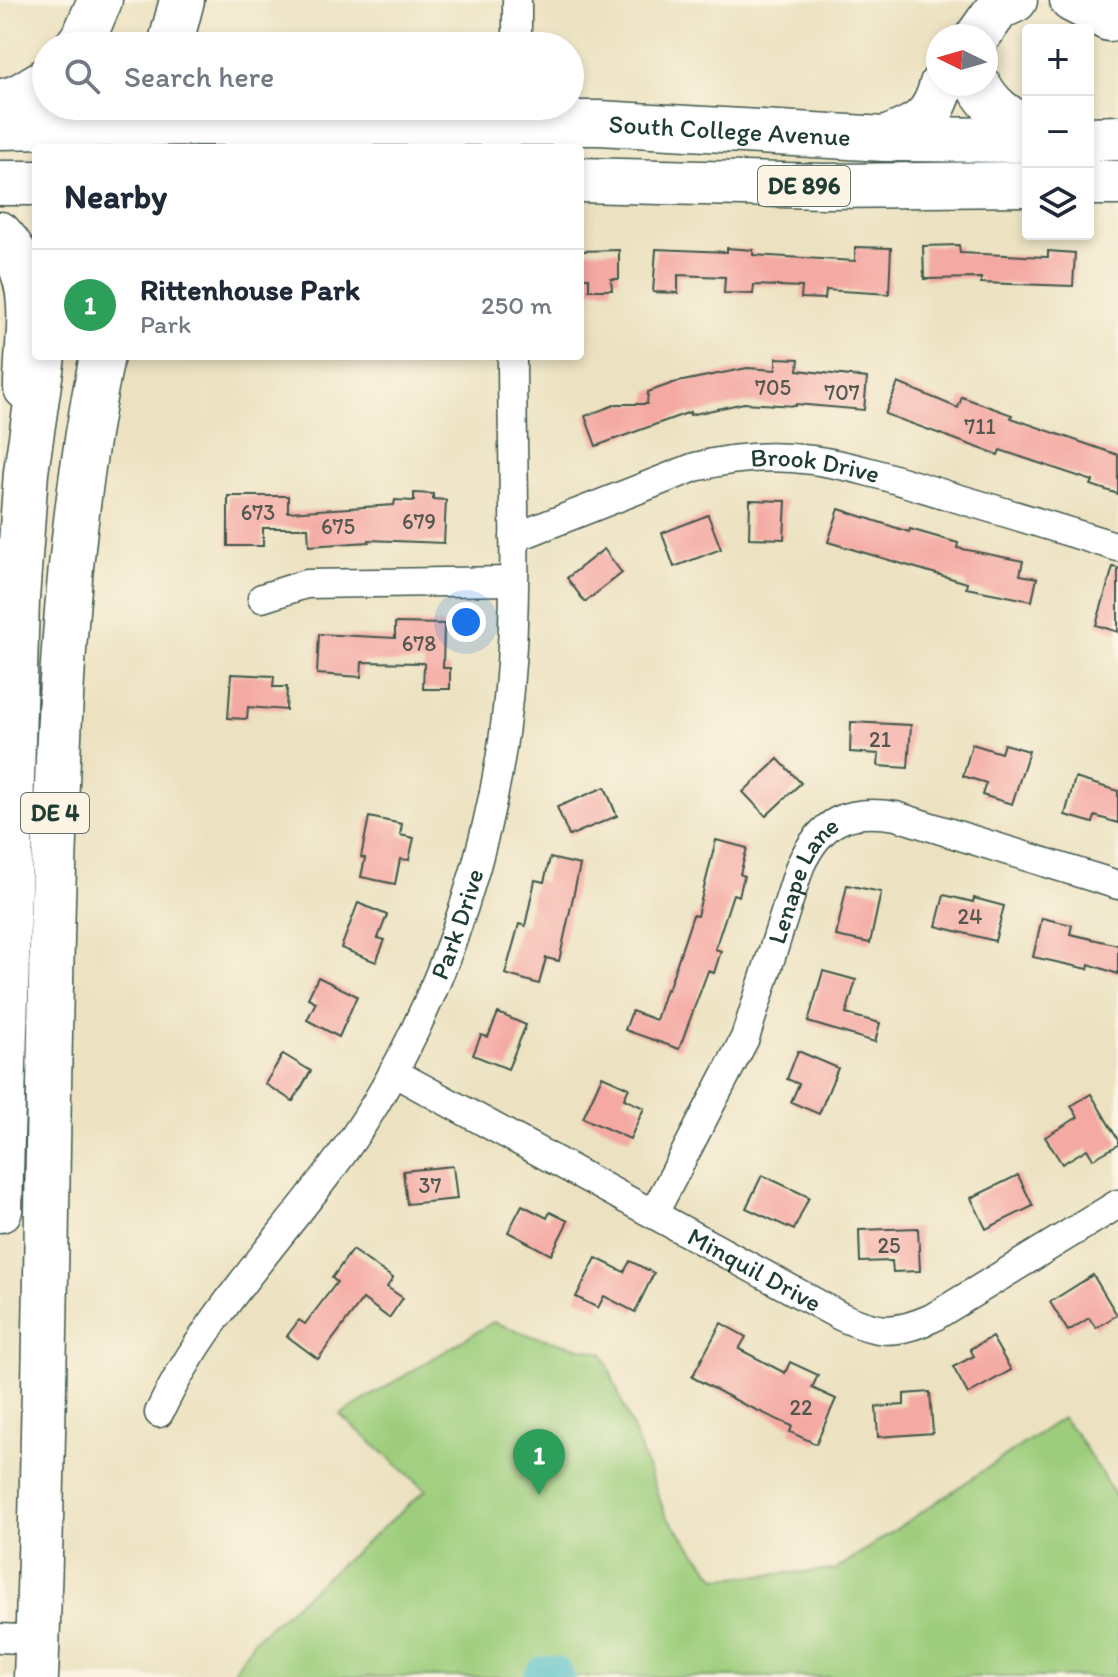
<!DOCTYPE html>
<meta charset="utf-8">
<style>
body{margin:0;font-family:Itim,sans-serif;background:#f6f6f7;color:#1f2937}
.controls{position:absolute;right:24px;top:24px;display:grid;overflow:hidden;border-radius:8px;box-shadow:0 4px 12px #0003}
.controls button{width:72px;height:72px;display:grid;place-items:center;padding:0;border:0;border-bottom:2px solid #e0e1e3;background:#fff;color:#1f2937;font:40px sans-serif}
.compass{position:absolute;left:926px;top:24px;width:72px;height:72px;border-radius:50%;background:#fff;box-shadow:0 4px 12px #0003;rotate:275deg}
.you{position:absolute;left:466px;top:622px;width:28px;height:28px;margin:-20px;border:6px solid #fff;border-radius:50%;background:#1a73e8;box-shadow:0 0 0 12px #1a73e833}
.badge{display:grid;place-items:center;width:52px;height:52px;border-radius:50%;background:#b5179e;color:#fff;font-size:26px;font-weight:700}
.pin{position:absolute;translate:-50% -66px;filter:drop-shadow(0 2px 4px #0008)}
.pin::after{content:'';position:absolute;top:42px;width:28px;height:24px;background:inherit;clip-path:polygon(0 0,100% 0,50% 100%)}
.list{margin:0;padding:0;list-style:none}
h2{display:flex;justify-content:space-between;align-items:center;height:104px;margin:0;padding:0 32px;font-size:34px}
h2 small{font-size:26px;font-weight:400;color:#747a83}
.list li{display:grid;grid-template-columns:52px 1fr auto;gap:24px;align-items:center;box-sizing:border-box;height:112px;padding:0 32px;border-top:2px solid #e0e1e3}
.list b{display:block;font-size:30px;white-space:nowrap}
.list p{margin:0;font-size:26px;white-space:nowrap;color:#747a83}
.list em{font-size:26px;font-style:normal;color:#747a83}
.icon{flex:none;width:44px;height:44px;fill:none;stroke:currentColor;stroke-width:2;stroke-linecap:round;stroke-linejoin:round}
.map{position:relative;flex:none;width:1118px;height:1677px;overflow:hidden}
.search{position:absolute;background:#fff;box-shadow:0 4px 12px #0003;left:32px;top:32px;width:552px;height:88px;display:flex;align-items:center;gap:20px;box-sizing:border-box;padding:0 28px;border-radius:44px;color:#747a83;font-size:30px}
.panel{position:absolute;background:#fff;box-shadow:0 4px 12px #0003;left:32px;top:144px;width:552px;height:216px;border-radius:8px}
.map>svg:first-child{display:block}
</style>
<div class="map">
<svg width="1118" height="1677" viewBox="0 0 1118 1677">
<rect width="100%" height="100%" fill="#fcf5e5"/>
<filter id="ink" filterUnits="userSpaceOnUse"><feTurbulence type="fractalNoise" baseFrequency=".0125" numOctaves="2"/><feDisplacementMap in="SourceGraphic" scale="16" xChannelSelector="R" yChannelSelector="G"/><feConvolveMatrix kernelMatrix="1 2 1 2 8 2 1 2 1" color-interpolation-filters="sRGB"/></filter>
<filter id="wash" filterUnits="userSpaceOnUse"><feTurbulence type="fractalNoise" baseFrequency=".006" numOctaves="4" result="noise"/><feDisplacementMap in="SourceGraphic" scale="32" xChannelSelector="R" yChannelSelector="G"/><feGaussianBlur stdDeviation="1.8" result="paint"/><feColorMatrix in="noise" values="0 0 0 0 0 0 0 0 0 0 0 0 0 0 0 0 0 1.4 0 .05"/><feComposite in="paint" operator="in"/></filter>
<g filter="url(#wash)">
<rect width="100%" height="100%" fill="#ece2c1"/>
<!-- green -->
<path fill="#9dcd7c" stroke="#5e8558" stroke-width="2" d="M493,1322L532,1336L603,1353L666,1516L717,1578L835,1570L1062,1418L1077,1435L1118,1500V1677H230L254,1640L426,1490L340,1415Z"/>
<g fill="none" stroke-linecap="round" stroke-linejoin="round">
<!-- river -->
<path stroke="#52c0c6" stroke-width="42" d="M545,1677H553"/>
</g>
<g id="blocks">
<!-- building -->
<g fill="#f4a9a3">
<path d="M959,245L960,253L1048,257V251L1075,253L1073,286L981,283V278L924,279L923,246Z"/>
<path d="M855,247L891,248L889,294L826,290L825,299L801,298L802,287L754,285L753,294L724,293L725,277L678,275V293L653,292L656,249L727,252V248L753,250V255L855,261Z"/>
<path d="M619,250V279H611L612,290H589V278H580V251Z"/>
<path d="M776,358L799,359L798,370L867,378L864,410L796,404V406L744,403L690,415V412L596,446L585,416L617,404H647L648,392L673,383L747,368L776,370Z"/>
<path d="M898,383L958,408L962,397L1012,415L1011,418L1118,455V494L1091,485L1093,481L1000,450L998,455L885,414Z"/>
<path d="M414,493L433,494V499L446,500L444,543L369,540V542L309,546L308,528H263V546H228V496H288V512L394,505L395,500L414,501Z"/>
<path d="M750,500L786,501L784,539L749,538Z"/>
<path d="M839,509L909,532L910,529L958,543L957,548L1023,561L1020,575L1037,578L1032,601L966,588L967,583L828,542Z"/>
<path d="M708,515L721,549L674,567L662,533Z"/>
<path d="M604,549L622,573L585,602L567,578Z"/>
<path d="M1113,567L1118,568V632L1096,625Z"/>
<path d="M395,623L444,624L443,668H450V689H423L424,663L362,662L361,677L317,674L319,634L395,638Z"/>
<path d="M231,674L274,676L273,687H287L286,710L248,707L247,719L228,718Z"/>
<path d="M851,722L911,725L908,768L878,766L879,754L850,752Z"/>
<path d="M972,744L1001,753L1004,744L1029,751L1012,804L982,795L986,783L963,776Z"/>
<path d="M778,759L801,783L766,816L743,792Z"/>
<path d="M1075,778L1118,791V823L1095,816L1093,823L1065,815Z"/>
<path d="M605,787L617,816L569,836L557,807Z"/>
<path d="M369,817L402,824L400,835L414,838L409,860L400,859L395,884L361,877L365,858L361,857Z"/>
<path d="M716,840L747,848L740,874L744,876L739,896L733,894L715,949L721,951L714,973L708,971L679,1049L625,1030L632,1011L656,1020L666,989L668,990L693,915L697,916Z"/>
<path d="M550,858L580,865L559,961L546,958L539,984L505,974L519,924L525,926L535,880L544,882Z"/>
<path d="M847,885L881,892L870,943L836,936Z"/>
<path d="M944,895L973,902L974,898L1004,906L995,941L936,926Z"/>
<path d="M358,903L387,915L378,938L385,940L376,962L341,948Z"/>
<path d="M1042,918L1072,925L1070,934L1118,945V974L1089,964L1088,969L1033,957Z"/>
<path d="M823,971L856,980L846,1014L880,1023L875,1042L808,1022Z"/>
<path d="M318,977L357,996L339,1037L307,1020L316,1002L308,998Z"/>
<path d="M498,1013L526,1025L508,1069L473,1055L481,1035L488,1037Z"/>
<path d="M798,1051L838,1068L819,1114L791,1102L799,1084L787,1079Z"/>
<path d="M283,1054L311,1071L293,1101L265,1084Z"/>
<path d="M602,1076L629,1088L624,1099L644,1108L630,1139L583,1118Z"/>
<path d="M1091,1094L1118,1140V1145L1093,1159L1087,1149L1062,1164L1045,1137L1078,1117L1071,1106Z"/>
<path d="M453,1166L457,1199L407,1204L403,1171Z"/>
<path d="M762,1175L809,1197L794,1230L746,1208Z"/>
<path d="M1018,1175L1033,1206L986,1229L971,1198Z"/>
<path d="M522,1205L547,1218L550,1212L568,1221L551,1255L508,1232Z"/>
<path d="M918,1228L920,1271L893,1272L892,1261L860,1262L859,1230Z"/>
<path d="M352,1250L393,1278L387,1287L403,1298L389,1318L363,1299L318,1359L287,1336L299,1320L305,1324L337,1282L332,1278Z"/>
<path d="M596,1258L624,1272L630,1261L654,1273L635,1312L604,1296L598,1308L576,1297Z"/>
<path d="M1093,1275L1117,1315L1096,1328L1089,1318L1068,1331L1050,1302Z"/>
<path d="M721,1323L746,1337L739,1349L785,1373L790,1362L818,1375L812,1388L836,1399L816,1444L790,1432L792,1426L743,1404L692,1377Z"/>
<path d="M992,1337L1011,1370L968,1394L953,1367L974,1356L970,1349Z"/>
<path d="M930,1392L933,1433L878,1437L876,1407L904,1405V1394Z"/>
</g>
</g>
</g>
<g filter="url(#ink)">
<use href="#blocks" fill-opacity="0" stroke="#3e5649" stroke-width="2"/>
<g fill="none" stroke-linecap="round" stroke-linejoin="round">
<defs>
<g id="street">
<path d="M517,0V33"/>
<path id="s1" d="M514,538L695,467C793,442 860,469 953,497C1008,513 1063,530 1118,547"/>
<path d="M262,598L306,584L513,581"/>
<path id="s2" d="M393,1072L840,1316C877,1333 894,1335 932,1318L1118,1204"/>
<path id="s3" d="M654,1213L745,1038L800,866C821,821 847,808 896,816L1118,885"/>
<path id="s4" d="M159,1413C213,1299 309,1213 374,1106C447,986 497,829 509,689C519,578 512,467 512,356"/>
<path d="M0,1638L38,1640"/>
</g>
<g id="primary">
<path d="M1072,0L1109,19"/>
<path d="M978,36L998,8L1015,0"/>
<path d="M77,46L85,35L100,0"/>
<path d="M170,46L182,0"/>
<path d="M978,84C990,107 1006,117 1028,130"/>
<path d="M0,102L18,97L46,80"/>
<path id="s5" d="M0,127L189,123H599L885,139L1028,140"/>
<path d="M885,139C918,126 933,120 942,84"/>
<path d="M1088,139L1118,138"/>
<path d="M580,180L824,186L1028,184"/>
<path d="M0,183H36"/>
<path d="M1088,183H1118"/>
<path d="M0,234C43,280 26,331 26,388"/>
<path d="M0,1210L17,599L26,472L43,356"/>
<path d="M36,1677C46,1431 46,1185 52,939C57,744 63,547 102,356"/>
</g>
</defs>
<!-- street casing -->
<use href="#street" stroke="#3e5649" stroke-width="31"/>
<!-- primary casing -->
<use href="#primary" stroke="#3e5649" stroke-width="47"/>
<!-- street -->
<use href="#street" stroke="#fff" stroke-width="28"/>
<!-- primary -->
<use href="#primary" stroke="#fff" stroke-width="44"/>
</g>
</g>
<g text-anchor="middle" stroke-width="7" stroke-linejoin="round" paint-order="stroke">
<!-- number labels -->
<g font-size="22" fill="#545850">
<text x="773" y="395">705</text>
<text x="842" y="400">707</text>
<text x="980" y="434">711</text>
<text x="258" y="520">673</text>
<text x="419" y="529">679</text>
<text x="338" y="534">675</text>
<text x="419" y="651">678</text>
<text x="880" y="747">21</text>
<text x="970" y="924">24</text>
<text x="430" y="1193">37</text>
<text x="889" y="1253">25</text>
<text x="801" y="1415">22</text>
</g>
<!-- shield labels -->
<g fill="#fcf5e5" stroke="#617469" stroke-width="2">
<rect x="758" y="166" width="92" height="40" rx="6"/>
<rect x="21" y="793" width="68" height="40" rx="6"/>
</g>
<g font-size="24" font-weight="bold" fill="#1f3d34">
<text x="804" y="194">DE 896</text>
<text x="55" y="821">DE 4</text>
</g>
<!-- street labels -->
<g font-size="26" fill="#1f3d34" stroke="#fcf5e5">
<text dy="9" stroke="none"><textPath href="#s5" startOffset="730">South College Avenue</textPath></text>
<text dy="9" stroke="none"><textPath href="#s1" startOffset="316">Brook Drive</textPath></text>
<text dy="9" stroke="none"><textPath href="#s3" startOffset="366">Lenape Lane</textPath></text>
<text dy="9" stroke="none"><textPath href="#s4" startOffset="576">Park Drive</textPath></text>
<text dy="9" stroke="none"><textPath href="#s2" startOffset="412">Minquil Drive</textPath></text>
</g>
</g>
</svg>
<div class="controls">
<button>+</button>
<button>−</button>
<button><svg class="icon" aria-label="layers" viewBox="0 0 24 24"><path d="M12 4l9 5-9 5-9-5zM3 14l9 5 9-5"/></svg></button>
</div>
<svg class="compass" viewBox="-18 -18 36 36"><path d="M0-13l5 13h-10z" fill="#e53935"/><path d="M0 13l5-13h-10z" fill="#747a83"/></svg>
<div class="you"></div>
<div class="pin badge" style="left:539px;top:1495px;background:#2e9e5b">1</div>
<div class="search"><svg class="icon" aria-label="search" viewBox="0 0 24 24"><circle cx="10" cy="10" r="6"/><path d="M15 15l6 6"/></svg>Search here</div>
<section class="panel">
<h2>Nearby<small></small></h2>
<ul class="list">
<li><span class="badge" style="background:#2e9e5b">1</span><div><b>Rittenhouse Park</b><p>Park</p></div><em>250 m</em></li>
</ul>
</section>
</div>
